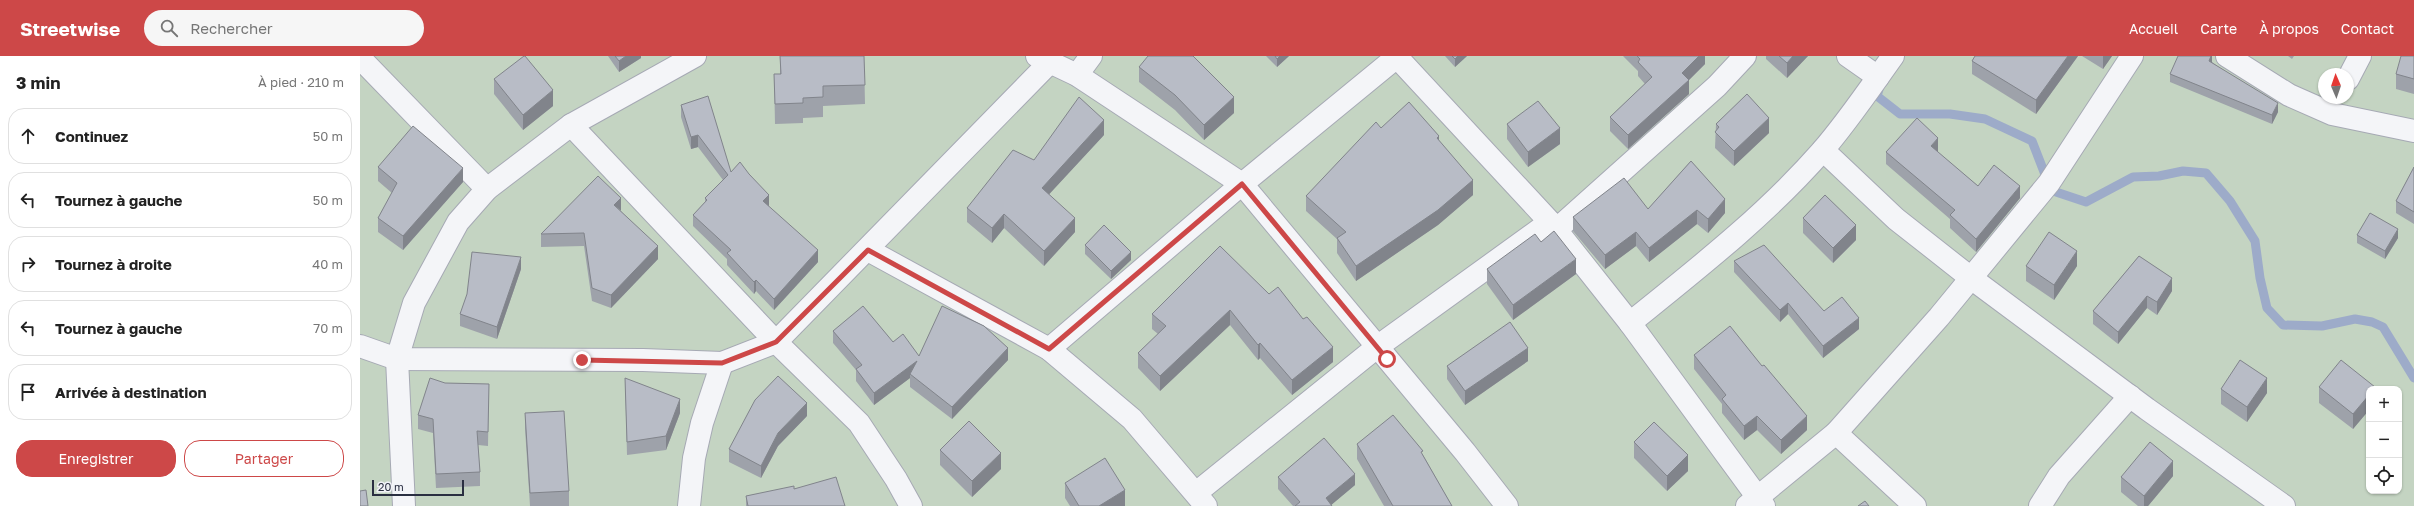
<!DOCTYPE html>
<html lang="fr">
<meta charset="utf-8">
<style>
body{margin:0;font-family:"Golos Text",sans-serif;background:#f6f6f6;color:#222}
.controls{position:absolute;right:12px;bottom:12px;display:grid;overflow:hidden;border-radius:8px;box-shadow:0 1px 3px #0004}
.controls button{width:36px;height:36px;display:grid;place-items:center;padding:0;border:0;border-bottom:1px solid #e0e0e0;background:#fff;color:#222;font:20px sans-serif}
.compass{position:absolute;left:1958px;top:12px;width:36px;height:36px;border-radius:50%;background:#fff;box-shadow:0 1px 3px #0004;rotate:358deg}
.scale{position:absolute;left:12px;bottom:10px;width:92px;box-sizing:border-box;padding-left:4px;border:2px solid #2a2f41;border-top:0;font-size:11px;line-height:14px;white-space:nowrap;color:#2a2f41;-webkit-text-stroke:3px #f1f2f7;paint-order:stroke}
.stop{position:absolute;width:12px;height:12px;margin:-9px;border:3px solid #cd4848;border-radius:50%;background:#fff}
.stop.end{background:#cd4848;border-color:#fff;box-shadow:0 1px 4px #0008}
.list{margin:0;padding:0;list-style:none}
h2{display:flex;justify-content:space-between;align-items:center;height:52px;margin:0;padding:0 16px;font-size:17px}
h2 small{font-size:13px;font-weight:400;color:#767676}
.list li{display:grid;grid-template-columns:26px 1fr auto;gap:12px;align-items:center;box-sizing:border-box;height:56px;margin:0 8px 8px;padding:0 8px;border:1px solid #e0e0e0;border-radius:16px}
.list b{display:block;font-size:15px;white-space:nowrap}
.list em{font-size:13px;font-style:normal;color:#767676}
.actions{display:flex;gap:8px;padding:12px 16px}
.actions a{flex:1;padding:9px 0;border:1px solid #cd4848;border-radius:16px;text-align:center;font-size:14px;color:#cd4848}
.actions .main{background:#cd4848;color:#fff}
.icon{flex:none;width:22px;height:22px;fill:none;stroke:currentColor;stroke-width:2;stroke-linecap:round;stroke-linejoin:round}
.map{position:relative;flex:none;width:2054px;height:450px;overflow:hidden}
header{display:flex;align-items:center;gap:24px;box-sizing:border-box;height:56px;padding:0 20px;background:#cd4848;color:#fff}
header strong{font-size:19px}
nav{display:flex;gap:22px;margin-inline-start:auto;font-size:14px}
.search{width:280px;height:36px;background:#f6f6f6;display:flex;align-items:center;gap:10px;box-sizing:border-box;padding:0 14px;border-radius:22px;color:#767676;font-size:15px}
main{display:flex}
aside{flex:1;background:#fff}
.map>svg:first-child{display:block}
</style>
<header>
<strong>Streetwise</strong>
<div class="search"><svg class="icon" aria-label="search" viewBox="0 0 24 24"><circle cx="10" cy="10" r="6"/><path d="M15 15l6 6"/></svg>Rechercher</div>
<nav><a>Accueil</a><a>Carte</a><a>À propos</a><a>Contact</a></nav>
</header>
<main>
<aside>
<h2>3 min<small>À pied · 210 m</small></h2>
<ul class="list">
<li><svg class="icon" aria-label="ahead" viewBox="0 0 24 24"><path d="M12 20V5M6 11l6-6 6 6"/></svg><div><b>Continuez</b></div><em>50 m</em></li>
<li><svg class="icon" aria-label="left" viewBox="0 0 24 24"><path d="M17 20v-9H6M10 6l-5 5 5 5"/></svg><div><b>Tournez à gauche</b></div><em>50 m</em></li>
<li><svg class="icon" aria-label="right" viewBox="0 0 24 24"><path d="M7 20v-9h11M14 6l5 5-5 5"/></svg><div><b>Tournez à droite</b></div><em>40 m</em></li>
<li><svg class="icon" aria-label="left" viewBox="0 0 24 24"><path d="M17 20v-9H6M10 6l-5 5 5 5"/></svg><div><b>Tournez à gauche</b></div><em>70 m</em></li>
<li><svg class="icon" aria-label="arrive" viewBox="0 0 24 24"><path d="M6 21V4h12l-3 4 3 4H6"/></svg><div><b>Arrivée à destination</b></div></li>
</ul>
<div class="actions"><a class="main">Enregistrer</a><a>Partager</a></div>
</aside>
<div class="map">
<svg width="2054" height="450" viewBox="0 0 2054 450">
<rect width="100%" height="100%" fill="#e1e3ea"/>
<!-- green -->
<path fill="#c4d4c2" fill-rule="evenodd" d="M0,0H2054V450H0ZM1964,18H1988V42H1964ZM2009,333H2039V435H2009Z"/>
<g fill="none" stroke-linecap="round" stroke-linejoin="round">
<!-- stream -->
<path stroke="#9dabc9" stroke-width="9" d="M1520,30L1517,40L1540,58H1590L1625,63L1672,85L1686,121L1696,136L1726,146L1773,121L1799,120L1823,115L1846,117L1870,145L1895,185L1900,222L1907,252L1923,269L1962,270L1995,263L2012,266L2023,271L2054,322"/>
<defs>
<g id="minor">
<path d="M677,0L717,19L882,128L1105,396L1147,450"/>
<path d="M1036,0L1190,166L1270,267L1404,450"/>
<path d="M1488,0L1518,21"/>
<path d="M1867,0L1929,39L1972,58L2054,75"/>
<path d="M0,2L127,133"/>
<path d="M717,19L731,0"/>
<path d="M1988,23L2000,0"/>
<path d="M211,69L416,286L499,367L536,423L551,450"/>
<path d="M1463,94L1536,163L1611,222L1787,353L1924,450"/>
<path d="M1196,174L1357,30L1385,0"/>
<path d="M508,194L689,293L772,363L846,450"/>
<path d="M1270,267C1337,213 1405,160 1462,95C1488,65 1510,32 1533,0"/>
<path d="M0,290L37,303L283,304L362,307L416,286L689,7"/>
<path d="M689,293L882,128L1038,0"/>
<path d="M1476,377L1555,450"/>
<path d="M836,437L1017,291L1190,166"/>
<path d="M44,450L37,303L54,247L98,166L127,133L211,69L335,0"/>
<path d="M329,450L334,402L342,367L362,307"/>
<path d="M1387,450L1476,377L1579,261L1689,127L1772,0"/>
<path d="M1680,450L1699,420L1770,340"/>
</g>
</defs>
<!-- minor casing -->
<use href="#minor" stroke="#a6a9b4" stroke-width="24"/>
<!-- minor -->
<use href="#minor" stroke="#f4f5f8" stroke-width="22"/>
</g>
<!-- wall -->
<g fill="#9ea2aa">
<path d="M248,0H281V2L259,16Z"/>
<path d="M420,0H504L505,48L463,50V61L443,62V67L415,68L414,18H420Z"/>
<path d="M906,0H929L917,11Z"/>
<path d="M1085,0H1107L1095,11Z"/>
<path d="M1263,0H1345V8L1329,24V38L1268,93L1250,75V61L1285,28L1278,20V15Z"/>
<path d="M1406,0H1448L1427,22L1406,3Z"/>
<path d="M1615,0H1718L1676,58L1612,18V5Z"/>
<path d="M1722,0H1752L1743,13Z"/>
<path d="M1852,0V6L1918,56L1912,68L1810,26V18Z"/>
<path d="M1928,0H1934L1932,3Z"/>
<path d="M2054,0V38L2036,33V18Z"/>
<path d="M779,11L874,57L844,84L815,54L779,26Z"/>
<path d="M134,23L193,50L163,74L134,38Z"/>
<path d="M321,49L371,116L409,150V151L458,206L414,254L396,235L394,238L367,209V203L333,170V159L345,146V142L363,124L338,91L331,93L321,61Z"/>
<path d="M1147,68L1200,88L1168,111L1147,83Z"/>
<path d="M1356,68L1409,77L1374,110L1355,92Z"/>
<path d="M1021,72L1079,85L1113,139L1078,169L996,225L977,197V183L946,155V140Z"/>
<path d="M744,79L689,138L715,176L684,210L644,172L632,187L607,166V152L674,104Z"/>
<path d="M1578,95L1577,96L1618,130L1660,142L1616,196L1590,172V163L1526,108V96Z"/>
<path d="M1331,105L1365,157L1348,177L1337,168L1289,206L1276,190L1245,213L1213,175V161L1288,153Z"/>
<path d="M18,111L103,126L43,194L18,176V162L32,137L18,125Z"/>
<path d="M2054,111V168L2036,157V145Z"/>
<path d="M261,155L298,203L251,252L232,245L224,190L181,191V178Z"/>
<path d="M1443,162L1496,184L1473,207L1443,177Z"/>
<path d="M1997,179L2038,182L2025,203L1997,187Z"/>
<path d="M1181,186L1216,218L1153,264L1127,228V213Z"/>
<path d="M725,189L771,204L751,223L725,198Z"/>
<path d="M860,190L973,306L932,339L900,302L898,304L870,269L800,335L778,312V297L798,278L792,273V258Z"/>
<path d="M1779,200L1812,235L1797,259L1787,252L1758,288L1733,268V255Z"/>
<path d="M1374,205L1464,255L1499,273L1463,302L1428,258L1420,266L1374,216Z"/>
<path d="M1666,210H1717L1694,244L1666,225Z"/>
<path d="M161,213L137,283L100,270V258Z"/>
<path d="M473,275L533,286L559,300L648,304L592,363L550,331V322L514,349L496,325V314L473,287Z"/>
<path d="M1334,299L1447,374L1421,398L1397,374L1384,384L1362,357V348L1334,313Z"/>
<path d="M1168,305L1105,349L1087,323V310Z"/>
<path d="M265,322L320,357L306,394L267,399Z"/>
<path d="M85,327L129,328L128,390L118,389L120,416V430L76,432L73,377L58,373V359Z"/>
<path d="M1959,331L2015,333H2009V354L1993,373L1959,347Z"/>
<path d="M1861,333L1907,337L1887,366L1861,348Z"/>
<path d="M165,357L209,435V450H170L165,372Z"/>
<path d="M447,360L418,390L401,422L369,406V393Z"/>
<path d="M1274,386L1328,415L1307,435L1274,402Z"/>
<path d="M997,388L1063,399L1092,450H1024L997,403Z"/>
<path d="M580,394L641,413L612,441L580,409Z"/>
<path d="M1813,420L1788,450H1778L1761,436V421Z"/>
<path d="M918,421L995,429L971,449L972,450H933L918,433Z"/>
<path d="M705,427L765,450H710L705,442Z"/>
<path d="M434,433L485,450H386V440Z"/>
</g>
<!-- shaded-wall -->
<g fill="#81848b">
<path d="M266,0H281V2L259,16V5Z"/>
<path d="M920,0H929L917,11V3Z"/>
<path d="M1098,0H1107L1095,11V3Z"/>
<path d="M1339,0H1345V8L1322,31V17Z"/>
<path d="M1433,0H1448L1427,22V7Z"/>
<path d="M1708,0H1718L1676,58V44Z"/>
<path d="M1743,0H1752L1743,13Z"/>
<path d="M1851,0H1852V6L1849,13V5Z"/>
<path d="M1329,24V38L1268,93V79Z"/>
<path d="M193,34V50L163,74V59Z"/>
<path d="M874,41V57L844,84V69Z"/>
<path d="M1918,47V56L1912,68V59Z"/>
<path d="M1409,62V77L1374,110V95Z"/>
<path d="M744,64V79L682,146V132Z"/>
<path d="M1200,72V88L1168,111V96Z"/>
<path d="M338,79V91L331,93V81Z"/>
<path d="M1079,80V94L1077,82Z"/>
<path d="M1578,82V95L1571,103V90Z"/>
<path d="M103,112V126L43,194V180Z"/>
<path d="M1113,124V139L1078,169L996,225V210Z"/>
<path d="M1660,130V142L1616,196V183Z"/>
<path d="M409,139V150L403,157V145Z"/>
<path d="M261,142V155L254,149Z"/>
<path d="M1365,143V157L1348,177V163Z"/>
<path d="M1337,154V168L1289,206V192Z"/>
<path d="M644,158V172L632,187V172Z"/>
<path d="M715,162V176L684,210V195Z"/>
<path d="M1496,169V184L1473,207V192Z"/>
<path d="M2038,173V182L2025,203V195Z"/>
<path d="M1276,176V190L1245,213V199Z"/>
<path d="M298,190V203L251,252V239Z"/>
<path d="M458,194V206L414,254V243Z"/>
<path d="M1717,195V210L1694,244V229Z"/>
<path d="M771,196V204L751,223V215Z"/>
<path d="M161,201V213L137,283V271Z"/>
<path d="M1216,203V218L1153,264V249Z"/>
<path d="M1812,222V235L1797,259V246Z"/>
<path d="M396,224V235L394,238V226Z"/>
<path d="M1787,240V252L1758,288V276Z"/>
<path d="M1428,247V258L1420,266V254Z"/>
<path d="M870,254V269L800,335V320Z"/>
<path d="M1499,262V273L1463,302V290Z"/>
<path d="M900,287V302L898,304V289Z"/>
<path d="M973,291V306L932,339V324Z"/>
<path d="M648,292V304L592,363V351Z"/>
<path d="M1168,292V305L1105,349V335Z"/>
<path d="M557,305L550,318V322L514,349V337Z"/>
<path d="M1907,322V337L1887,366V351Z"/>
<path d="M2009,339V354L1993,373V358Z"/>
<path d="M320,343V357L306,394V380Z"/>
<path d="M447,347V360L418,390L401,422V410L418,377Z"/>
<path d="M1397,360V374L1384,384V370Z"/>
<path d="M1447,360V374L1421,398V384Z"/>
<path d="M641,397V413L612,441V425Z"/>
<path d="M1328,399V415L1307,435V420Z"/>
<path d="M1813,405V420L1788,450H1784V440Z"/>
<path d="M995,418V429L970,450L966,442Z"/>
<path d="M765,434V450H739Z"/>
</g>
<!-- building -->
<g fill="#b8bcc6" stroke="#81848b">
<path d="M164,0H165L193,34L163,59L134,23Z"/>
<path d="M255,0H266L259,5Z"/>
<path d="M420,0H504L505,29L463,30V41L443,42V47L415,48L414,18H421Z"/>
<path d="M788,0H833L874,41L844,69L815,39L779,11Z"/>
<path d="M915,0H920L917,3Z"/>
<path d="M1092,0H1098L1095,3Z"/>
<path d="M1277,0H1339L1322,17L1329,24L1268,79L1250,61L1292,21L1278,6L1280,3Z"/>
<path d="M1419,0H1433L1427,7Z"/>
<path d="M1615,0H1708L1676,44L1612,5Z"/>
<path d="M1818,0H1851L1849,5L1918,47L1912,59L1810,18Z"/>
<path d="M2041,0H2054V23L2036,18Z"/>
<path d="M1387,38L1409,62L1374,95L1355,76L1359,71L1356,68Z"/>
<path d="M348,40L371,116L380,106L389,118L409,139L403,145L458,194L414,243L396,224L394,226L367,197L371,194L333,159L347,144L345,142L368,119L338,79L331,81L321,49Z"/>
<path d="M719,41L744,64L682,132L715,162L684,195L644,158L632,172L607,152L653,94L674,104Z"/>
<path d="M1178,45L1200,72L1168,96L1147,68Z"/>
<path d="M1049,46L1079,80L1077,82L1113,124L1078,154L996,210L977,182L986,176L946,140L1016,66L1021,72Z"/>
<path d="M1557,62L1578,82L1571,90L1618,130L1634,109L1660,130L1616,183L1590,159L1595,154L1526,96Z"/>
<path d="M53,70L103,112L43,180L18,162L37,127L18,111Z"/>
<path d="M1331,105L1365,143L1348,163L1337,154L1289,192L1276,176L1245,199L1213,161L1264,122L1288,153Z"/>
<path d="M2054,111V156L2036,145Z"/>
<path d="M238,120L261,142L254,149L298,190L251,239L232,232L224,177L181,178Z"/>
<path d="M1465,139L1496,169L1473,192L1443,162Z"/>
<path d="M2010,157L2038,173L2025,195L1997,179Z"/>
<path d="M744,169L771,196L751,215L725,189Z"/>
<path d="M1194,175L1216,203L1153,249L1127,213L1175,178L1181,186Z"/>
<path d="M1689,176L1717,195L1694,229L1666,210Z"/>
<path d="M1404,189L1464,255L1482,241L1499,262L1463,290L1428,247L1420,254L1374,205Z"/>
<path d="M860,190L909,238L918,231L943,263L947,261L973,291L932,324L900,287L898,289L870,254L800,320L778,297L806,270L792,258Z"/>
<path d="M112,196L161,201L137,271L100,258L107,238Z"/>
<path d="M1779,200L1812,222L1797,246L1787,240L1758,276L1733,255Z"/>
<path d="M503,250L533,286L543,278L559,300L582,250L624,270L648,292L592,351L550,318L557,305L514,337L496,313L502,309L473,275Z"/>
<path d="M1150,266L1168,292L1105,335L1087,310Z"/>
<path d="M1370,270L1402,310L1404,309L1447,360L1421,384L1397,360L1384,370L1362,343L1366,339L1334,299Z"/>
<path d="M1880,304L1907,322L1887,351L1861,333Z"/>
<path d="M1981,304L2015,331L2013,333H2009V339L1993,358L1959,331Z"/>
<path d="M418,320L447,347L418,377L401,410L369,393L395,344Z"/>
<path d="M70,322L85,327L129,328L128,376L117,375L120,416L76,418L73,363L58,359Z"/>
<path d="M265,322L320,343L306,380L267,386Z"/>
<path d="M204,355L209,435L170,437L165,357Z"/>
<path d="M1033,359L1063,395L1061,396L1092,450H1033L997,388Z"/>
<path d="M609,365L641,397L612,425L580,394Z"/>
<path d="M1294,366L1328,399L1307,420L1274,386Z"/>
<path d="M964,382L995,418L966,442L972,450H935L940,446L918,421Z"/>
<path d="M1790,386L1813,405L1784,440L1761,421Z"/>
<path d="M745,402L765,434L739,450H719L705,427Z"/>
<path d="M476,421L485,450H388L386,440L434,430V433Z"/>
<path d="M6,434L8,450H0V435Z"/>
<path d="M1505,445L1509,450H1498Z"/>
</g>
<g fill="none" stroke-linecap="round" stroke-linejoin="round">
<!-- route -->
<path stroke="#cd4848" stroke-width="5" d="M222,304L362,307L416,286L508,194L689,293L882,128L1027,303"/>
</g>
</svg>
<div class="controls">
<button>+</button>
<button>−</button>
<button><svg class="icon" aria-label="locate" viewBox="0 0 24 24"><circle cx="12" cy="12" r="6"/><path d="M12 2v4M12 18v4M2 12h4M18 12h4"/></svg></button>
</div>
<svg class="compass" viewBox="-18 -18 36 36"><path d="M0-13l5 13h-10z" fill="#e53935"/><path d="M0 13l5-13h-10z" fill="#767676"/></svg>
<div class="scale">20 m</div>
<div class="stop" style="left:1027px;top:303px"></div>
<div class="stop end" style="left:222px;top:304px"></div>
</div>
</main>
